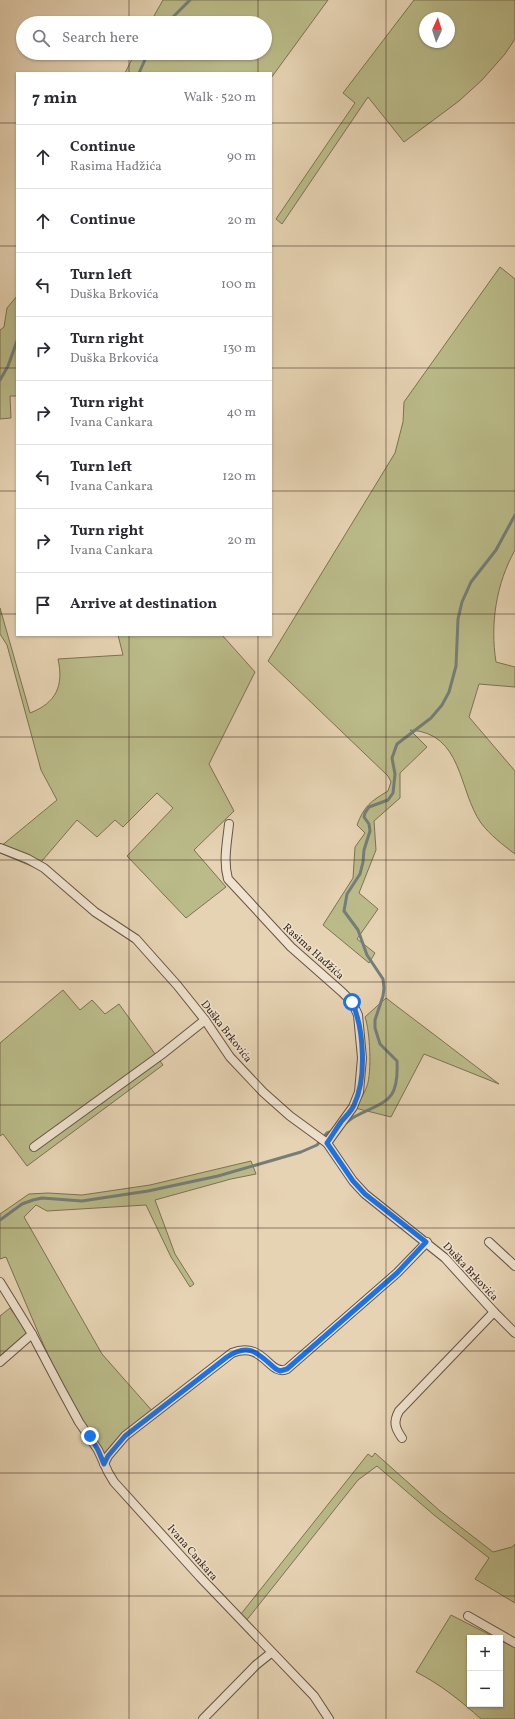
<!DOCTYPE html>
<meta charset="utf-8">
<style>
body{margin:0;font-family:Vollkorn,serif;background:#f2f2f3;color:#2b2b33}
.controls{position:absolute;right:12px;bottom:12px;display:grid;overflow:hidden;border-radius:0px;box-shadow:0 1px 3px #0004}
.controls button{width:36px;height:36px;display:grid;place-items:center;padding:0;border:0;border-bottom:1px solid #e1e1e2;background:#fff;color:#2b2b33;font:20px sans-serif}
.compass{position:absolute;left:419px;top:12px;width:36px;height:36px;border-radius:50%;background:#fff;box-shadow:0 1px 3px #0004;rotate:4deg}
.stop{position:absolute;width:12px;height:12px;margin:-9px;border:3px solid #1a73e8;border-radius:50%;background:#fff}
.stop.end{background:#1a73e8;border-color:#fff;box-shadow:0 1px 4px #0008}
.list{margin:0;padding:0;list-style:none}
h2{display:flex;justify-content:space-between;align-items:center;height:52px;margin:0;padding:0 16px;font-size:17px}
h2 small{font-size:13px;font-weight:400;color:#7c7c81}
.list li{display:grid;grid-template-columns:26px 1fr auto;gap:12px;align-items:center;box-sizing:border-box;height:64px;padding:0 16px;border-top:1px solid #e1e1e2}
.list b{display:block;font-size:15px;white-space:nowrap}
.list p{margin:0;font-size:13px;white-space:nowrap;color:#7c7c81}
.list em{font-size:13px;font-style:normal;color:#7c7c81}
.icon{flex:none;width:22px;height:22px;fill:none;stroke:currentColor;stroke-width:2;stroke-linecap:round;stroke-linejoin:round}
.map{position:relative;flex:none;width:515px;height:1719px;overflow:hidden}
.search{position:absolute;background:#fff;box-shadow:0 1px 3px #0004;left:16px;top:16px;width:256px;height:44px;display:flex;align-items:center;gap:10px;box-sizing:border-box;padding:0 14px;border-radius:22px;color:#7c7c81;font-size:15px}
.panel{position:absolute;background:#fff;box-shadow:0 1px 3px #0004;left:16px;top:72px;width:256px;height:564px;border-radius:0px}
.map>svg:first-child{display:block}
</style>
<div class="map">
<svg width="515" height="1719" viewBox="0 0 515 1719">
<rect width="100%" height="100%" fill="#e6d3b3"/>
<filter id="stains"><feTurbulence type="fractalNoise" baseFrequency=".005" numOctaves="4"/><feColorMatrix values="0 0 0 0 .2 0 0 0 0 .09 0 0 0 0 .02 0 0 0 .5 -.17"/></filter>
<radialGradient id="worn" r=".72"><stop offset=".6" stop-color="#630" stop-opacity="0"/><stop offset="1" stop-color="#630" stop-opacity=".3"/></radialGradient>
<!-- green -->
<g fill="#babb89" stroke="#7c7254" fill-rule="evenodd">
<path d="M163,0H328L271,78V73H125L135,53H265V23H150Z"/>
<path d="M414,0H515V39L505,54L482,80L459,101L404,142L368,97L282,224L276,219L355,103L343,93ZM425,18H449V42H425Z"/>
<path d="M500,267L515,279V550C496,584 490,624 496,662L515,667V687L479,684L469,717L515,771V854C503,845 490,835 481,823C458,790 463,733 410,730L427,747L400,773V798L374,821L376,850L359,893L378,909L357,939L375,953L369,963L323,925L353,878L355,847L365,833L357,825C364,806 371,801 388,791L391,782L388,776L268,661L395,453L403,422L404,402Z"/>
<path d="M17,296V396H10L11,418L0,419V330L4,327L7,308Z"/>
<path d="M0,608L30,713C56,703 64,686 58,659L123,655L118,635H222L255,672L209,764L234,811L194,850L226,887L186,918L127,856L173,808L157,793L123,827L115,820L97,837L77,820L36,868L0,853V847L57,800L41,770L7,645L0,634Z"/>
<path d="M63,990L80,1010L92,1000L105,1014L119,1004L163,1065L27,1166L3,1134L0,1136V1043Z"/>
<path d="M386,998L499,1084L424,1054L391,1117L355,1108C360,1101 364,1094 367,1086C372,1072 370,1031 365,1017Z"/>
<path d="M251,1161L256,1174L231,1179L155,1200L175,1254L194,1284L190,1287L171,1257L146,1205L47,1211L36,1205L24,1217L102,1354L154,1413L105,1458L73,1407L44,1346L6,1257L0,1259V1214L29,1194L48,1193L82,1195L150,1185Z"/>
<path d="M10,1308L27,1332V1337L0,1361V1316Z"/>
<path d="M375,1453L440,1511L493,1552L512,1547L515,1544V1603L475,1579L489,1558L434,1515L377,1466L358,1480L246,1621L241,1614L368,1454L372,1457Z"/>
<path d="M451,1615L496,1638H470V1704H500V1640L514,1647L515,1646V1719H481C461,1701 440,1684 416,1672Z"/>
</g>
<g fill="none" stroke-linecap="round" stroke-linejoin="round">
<!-- stream -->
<g stroke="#747e78" stroke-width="3">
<path d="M167,23L190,0"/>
<path d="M139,73L148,53"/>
<path d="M0,380L8,366L17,341"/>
<path d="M344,1124C348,1122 351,1118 354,1117C386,1100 399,1103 397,1061L380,1044L375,1028V1020L383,996L384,988L383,979L367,955L358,930L344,911L347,894L360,874L363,862L364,850L370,831L369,824L364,817L365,813L369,807L388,800L393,793L395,774L392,758L397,744L431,718L442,705L449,692L456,666L458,619L462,602L471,582L496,550L515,515"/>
<path d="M0,1220L22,1204L33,1200L42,1198L82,1201L148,1191L218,1176L301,1152L317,1145L327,1133L333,1131"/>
</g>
<defs>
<g id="minor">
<path d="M229,824C227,843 223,861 228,879L291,947L342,992L352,1002L358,1015L362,1058L359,1092L353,1107L327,1143"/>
<path d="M0,848L28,859L44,868L95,912L136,939L177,985L205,1020L230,1057L263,1092L290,1116L327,1143L353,1181L365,1194L445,1258L494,1312L515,1333"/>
<path d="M34,1147L161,1055L205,1020"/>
<path d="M489,1242L515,1266"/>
<path d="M0,1282L32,1334L61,1389L79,1422L98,1450L108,1472L114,1482L200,1577L314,1696L329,1719"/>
<path d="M0,1362L32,1334"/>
<path d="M402,1438C395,1428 393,1422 399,1411L494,1312"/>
<path d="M104,1464L108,1456L125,1436L232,1353C264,1340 269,1377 287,1369L397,1273L427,1242"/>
<path d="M468,1616L515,1643"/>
<path d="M203,1719L256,1665L271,1653"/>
</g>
</defs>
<!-- minor casing -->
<use href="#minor" stroke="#675443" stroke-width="10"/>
<!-- minor -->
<use href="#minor" stroke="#efe2ce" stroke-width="8"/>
</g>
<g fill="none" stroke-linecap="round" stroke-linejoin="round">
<!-- route -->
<path stroke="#1a73e8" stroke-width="5" d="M90,1436L98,1450L104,1464L108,1456L125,1436L227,1357C250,1341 259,1355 276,1369L280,1371L287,1369L397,1273L426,1242L365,1194L353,1181L327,1143C332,1136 336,1129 341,1122C345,1117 351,1112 354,1105C367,1078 364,1029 352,1002"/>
</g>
<!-- grid -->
<path fill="none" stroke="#3d2a1e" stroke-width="1" stroke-opacity="0.55" d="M129,0V23M258,0V23M386,0V1719M129,53V73M258,53V73M0,123H17M271,123H515M0,246H17M271,246H515M0,368H17M271,368H515M0,491H17M271,491H515M0,614H17M271,614H515M129,635V1719M258,635V1719M0,737H515M0,860H515M0,982H515M0,1105H515M0,1228H515M0,1351H515M0,1473H515M0,1596H515"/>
<g text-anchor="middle" stroke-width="3" stroke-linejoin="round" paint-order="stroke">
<!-- street labels -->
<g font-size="11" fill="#3d2a1e" stroke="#efe2ce">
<text transform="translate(314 951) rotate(42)" y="4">Rasima Hađžića</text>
<text transform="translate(227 1031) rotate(52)" y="4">Duška Brkovića</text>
<text transform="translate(471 1271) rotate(47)" y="4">Duška Brkovića</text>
<text transform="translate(193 1552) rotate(49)" y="4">Ivana Cankara</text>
</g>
</g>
<rect width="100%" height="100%" filter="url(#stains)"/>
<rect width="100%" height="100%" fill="url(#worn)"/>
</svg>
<div class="controls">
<button>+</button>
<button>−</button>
</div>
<svg class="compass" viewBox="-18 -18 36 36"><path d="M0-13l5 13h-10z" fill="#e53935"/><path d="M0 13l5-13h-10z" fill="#7c7c81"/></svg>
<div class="stop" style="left:352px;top:1002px"></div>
<div class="stop end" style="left:90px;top:1436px"></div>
<div class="search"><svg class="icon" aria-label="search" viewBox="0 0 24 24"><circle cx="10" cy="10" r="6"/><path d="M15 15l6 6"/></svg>Search here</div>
<section class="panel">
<h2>7 min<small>Walk · 520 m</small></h2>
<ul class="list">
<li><svg class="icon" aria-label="ahead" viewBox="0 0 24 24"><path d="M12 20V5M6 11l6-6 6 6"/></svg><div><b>Continue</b><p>Rasima Hađžića</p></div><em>90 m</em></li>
<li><svg class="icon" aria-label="ahead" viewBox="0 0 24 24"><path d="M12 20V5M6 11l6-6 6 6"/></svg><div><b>Continue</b></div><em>20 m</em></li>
<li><svg class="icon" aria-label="left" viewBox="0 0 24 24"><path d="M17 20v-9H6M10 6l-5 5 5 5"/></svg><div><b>Turn left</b><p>Duška Brkovića</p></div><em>100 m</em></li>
<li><svg class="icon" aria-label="right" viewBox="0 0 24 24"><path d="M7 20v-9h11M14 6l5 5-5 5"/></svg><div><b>Turn right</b><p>Duška Brkovića</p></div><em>130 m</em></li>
<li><svg class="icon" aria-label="right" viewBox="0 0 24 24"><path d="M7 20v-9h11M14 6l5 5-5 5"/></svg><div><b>Turn right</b><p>Ivana Cankara</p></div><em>40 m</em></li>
<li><svg class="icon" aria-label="left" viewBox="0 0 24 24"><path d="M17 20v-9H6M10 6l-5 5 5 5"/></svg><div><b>Turn left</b><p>Ivana Cankara</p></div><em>120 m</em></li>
<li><svg class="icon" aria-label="right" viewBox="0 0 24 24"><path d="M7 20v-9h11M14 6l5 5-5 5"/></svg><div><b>Turn right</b><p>Ivana Cankara</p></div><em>20 m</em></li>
<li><svg class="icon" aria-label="arrive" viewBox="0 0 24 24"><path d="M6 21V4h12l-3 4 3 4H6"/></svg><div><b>Arrive at destination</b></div></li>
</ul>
</section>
</div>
